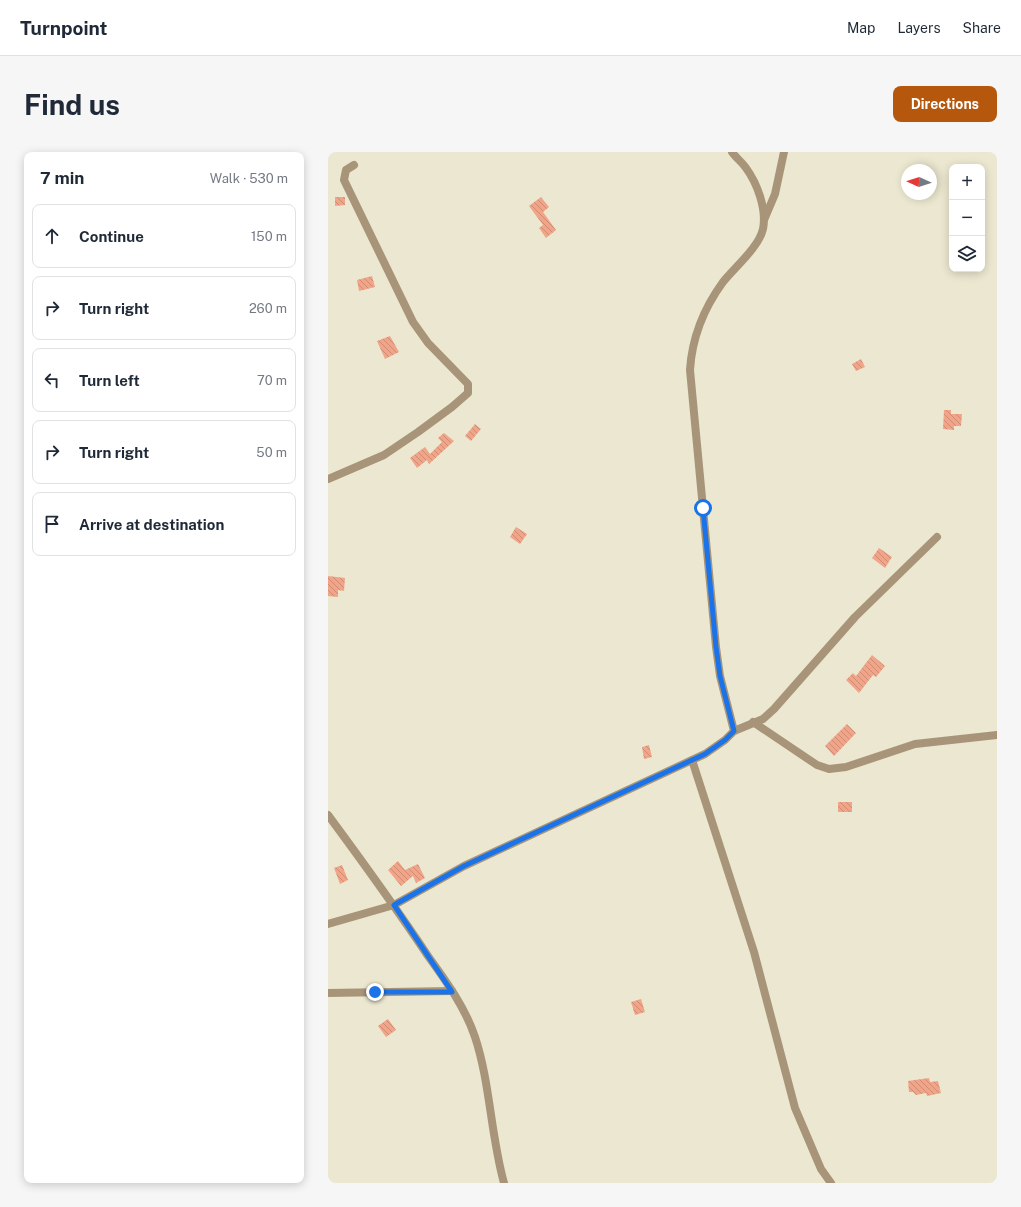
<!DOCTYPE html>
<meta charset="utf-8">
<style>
body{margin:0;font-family:"Public Sans",sans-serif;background:#f6f6f7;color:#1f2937}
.controls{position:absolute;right:12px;top:12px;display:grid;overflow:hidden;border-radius:8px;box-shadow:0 2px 10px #0003}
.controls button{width:36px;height:36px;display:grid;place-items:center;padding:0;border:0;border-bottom:1px solid #e0e1e3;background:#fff;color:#1f2937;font:20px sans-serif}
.compass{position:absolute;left:573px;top:12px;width:36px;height:36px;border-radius:50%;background:#fff;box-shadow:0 2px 10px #0003;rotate:273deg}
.stop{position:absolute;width:12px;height:12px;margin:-9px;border:3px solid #1a73e8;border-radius:50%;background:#fff}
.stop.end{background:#1a73e8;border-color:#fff;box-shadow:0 1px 4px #0008}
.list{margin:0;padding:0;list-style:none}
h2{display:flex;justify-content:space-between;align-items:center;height:52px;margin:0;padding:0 16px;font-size:17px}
h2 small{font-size:13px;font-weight:400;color:#747a83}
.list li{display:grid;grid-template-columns:26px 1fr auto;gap:12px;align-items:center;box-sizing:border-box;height:64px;margin:0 8px 8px;padding:0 8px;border:1px solid #e0e1e3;border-radius:8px}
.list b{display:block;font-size:15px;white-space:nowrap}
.list em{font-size:13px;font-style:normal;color:#747a83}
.icon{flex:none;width:22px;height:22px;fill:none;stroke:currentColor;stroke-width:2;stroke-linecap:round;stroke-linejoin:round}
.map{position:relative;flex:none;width:669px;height:1031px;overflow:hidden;border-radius:8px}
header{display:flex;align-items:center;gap:24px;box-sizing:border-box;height:56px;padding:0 20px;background:#fff;border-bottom:1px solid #e0e1e3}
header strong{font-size:19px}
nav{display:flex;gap:22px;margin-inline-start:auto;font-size:14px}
.intro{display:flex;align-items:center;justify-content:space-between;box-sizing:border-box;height:96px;padding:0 24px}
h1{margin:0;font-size:28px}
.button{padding:10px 18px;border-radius:8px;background:#b6570e;color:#fff;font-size:14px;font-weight:700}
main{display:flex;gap:24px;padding:0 24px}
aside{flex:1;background:#fff;border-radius:8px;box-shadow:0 2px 10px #0003}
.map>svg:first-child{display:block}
</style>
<header>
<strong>Turnpoint</strong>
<nav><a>Map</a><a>Layers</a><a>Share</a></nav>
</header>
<div class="intro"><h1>Find us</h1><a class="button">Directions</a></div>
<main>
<aside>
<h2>7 min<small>Walk · 530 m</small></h2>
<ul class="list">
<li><svg class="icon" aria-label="ahead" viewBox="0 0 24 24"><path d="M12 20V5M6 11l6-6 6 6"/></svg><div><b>Continue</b></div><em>150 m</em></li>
<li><svg class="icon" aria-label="right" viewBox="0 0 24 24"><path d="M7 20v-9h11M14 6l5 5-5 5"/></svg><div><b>Turn right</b></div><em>260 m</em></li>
<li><svg class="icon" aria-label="left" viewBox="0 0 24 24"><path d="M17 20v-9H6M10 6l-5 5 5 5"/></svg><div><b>Turn left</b></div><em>70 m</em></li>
<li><svg class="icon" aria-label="right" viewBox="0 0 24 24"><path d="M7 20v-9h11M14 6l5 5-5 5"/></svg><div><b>Turn right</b></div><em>50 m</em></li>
<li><svg class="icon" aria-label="arrive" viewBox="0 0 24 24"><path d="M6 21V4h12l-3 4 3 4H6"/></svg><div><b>Arrive at destination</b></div></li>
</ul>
</aside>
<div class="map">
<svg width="669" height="1031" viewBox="0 0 669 1031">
<defs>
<pattern id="building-back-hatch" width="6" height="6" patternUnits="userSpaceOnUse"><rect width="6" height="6" fill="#f2a488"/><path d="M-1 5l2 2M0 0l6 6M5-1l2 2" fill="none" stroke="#ce8c74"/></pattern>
</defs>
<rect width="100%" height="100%" fill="#ece7d0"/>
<!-- building -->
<g fill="url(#building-back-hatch)">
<path d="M7,45H17V53L7,54Z"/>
<path d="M213,45L221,55L215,60L228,78L218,86L211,76L215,73L201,54Z"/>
<path d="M44,124L47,135L31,139L29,128Z"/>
<path d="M62,184L71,200L57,207L49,189Z"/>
<path d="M533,207L537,215L528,219L524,212Z"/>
<path d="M616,258H623V262H634L633,274H626V278L615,277Z"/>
<path d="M147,272L153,277L143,289L137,284Z"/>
<path d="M116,281L126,289L101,312L99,308L89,316L82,306L97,295L102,302L114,290L110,286Z"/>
<path d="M188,375L199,382L192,392L182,385Z"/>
<path d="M551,396L564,405L557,416L544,406Z"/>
<path d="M0,424L17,426L16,439L10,438V445L0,444Z"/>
<path d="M544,503L557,514L548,525L545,523L531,541L518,528L525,521L528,524Z"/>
<path d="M519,572L528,581L506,604L497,594Z"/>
<path d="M321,593L324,605L316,607L314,595Z"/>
<rect x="510" y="650" width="14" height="10"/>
<path d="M70,709L77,718L90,712L97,726L88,731L85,724L73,734L60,718Z"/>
<path d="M14,713L20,728L12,732L6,716Z"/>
<path d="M313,847L317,860L307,863L303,850Z"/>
<path d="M60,867L68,878L58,885L50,874Z"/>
<path d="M601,926L602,930L610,929L613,941L599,944L598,941L588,943L585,940H581L580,929Z"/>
</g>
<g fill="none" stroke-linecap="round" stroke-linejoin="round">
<!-- minor -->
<g stroke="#a89579" stroke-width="8">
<path d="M404,0C408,6 414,10 418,16C429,31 439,57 435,77C431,95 407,115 395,130C376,156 364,186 362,218L388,495L392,524L406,579"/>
<path d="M436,68L447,42L456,0"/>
<path d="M0,327L56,303L90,280L124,255L140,241V232L100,191L85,170L16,28L18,18L26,13"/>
<path d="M425,570L489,613L501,617L518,615L587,592L669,583"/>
<path d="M364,608L426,800L467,956L493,1017L503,1031"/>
<path d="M0,663C34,709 68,756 100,804C118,829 137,855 147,885C162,930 163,985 176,1031"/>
<path d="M0,772L66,753L136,714L377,602L397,588L406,579L435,567L446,557L527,465L609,385"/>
<path d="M0,841L124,839"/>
</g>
</g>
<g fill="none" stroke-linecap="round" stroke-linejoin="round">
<!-- route -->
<path stroke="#1a73e8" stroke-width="5" d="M47,840H124L66,753L136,714L377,602L397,588L406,579L392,524L388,495L375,356"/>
</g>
</svg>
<div class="controls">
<button>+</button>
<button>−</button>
<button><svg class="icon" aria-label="layers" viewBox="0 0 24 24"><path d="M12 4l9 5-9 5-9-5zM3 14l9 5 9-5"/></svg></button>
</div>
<svg class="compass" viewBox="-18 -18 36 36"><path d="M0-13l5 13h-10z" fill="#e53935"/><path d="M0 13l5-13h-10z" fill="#747a83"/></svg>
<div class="stop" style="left:375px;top:356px"></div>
<div class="stop end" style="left:47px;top:840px"></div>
</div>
</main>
